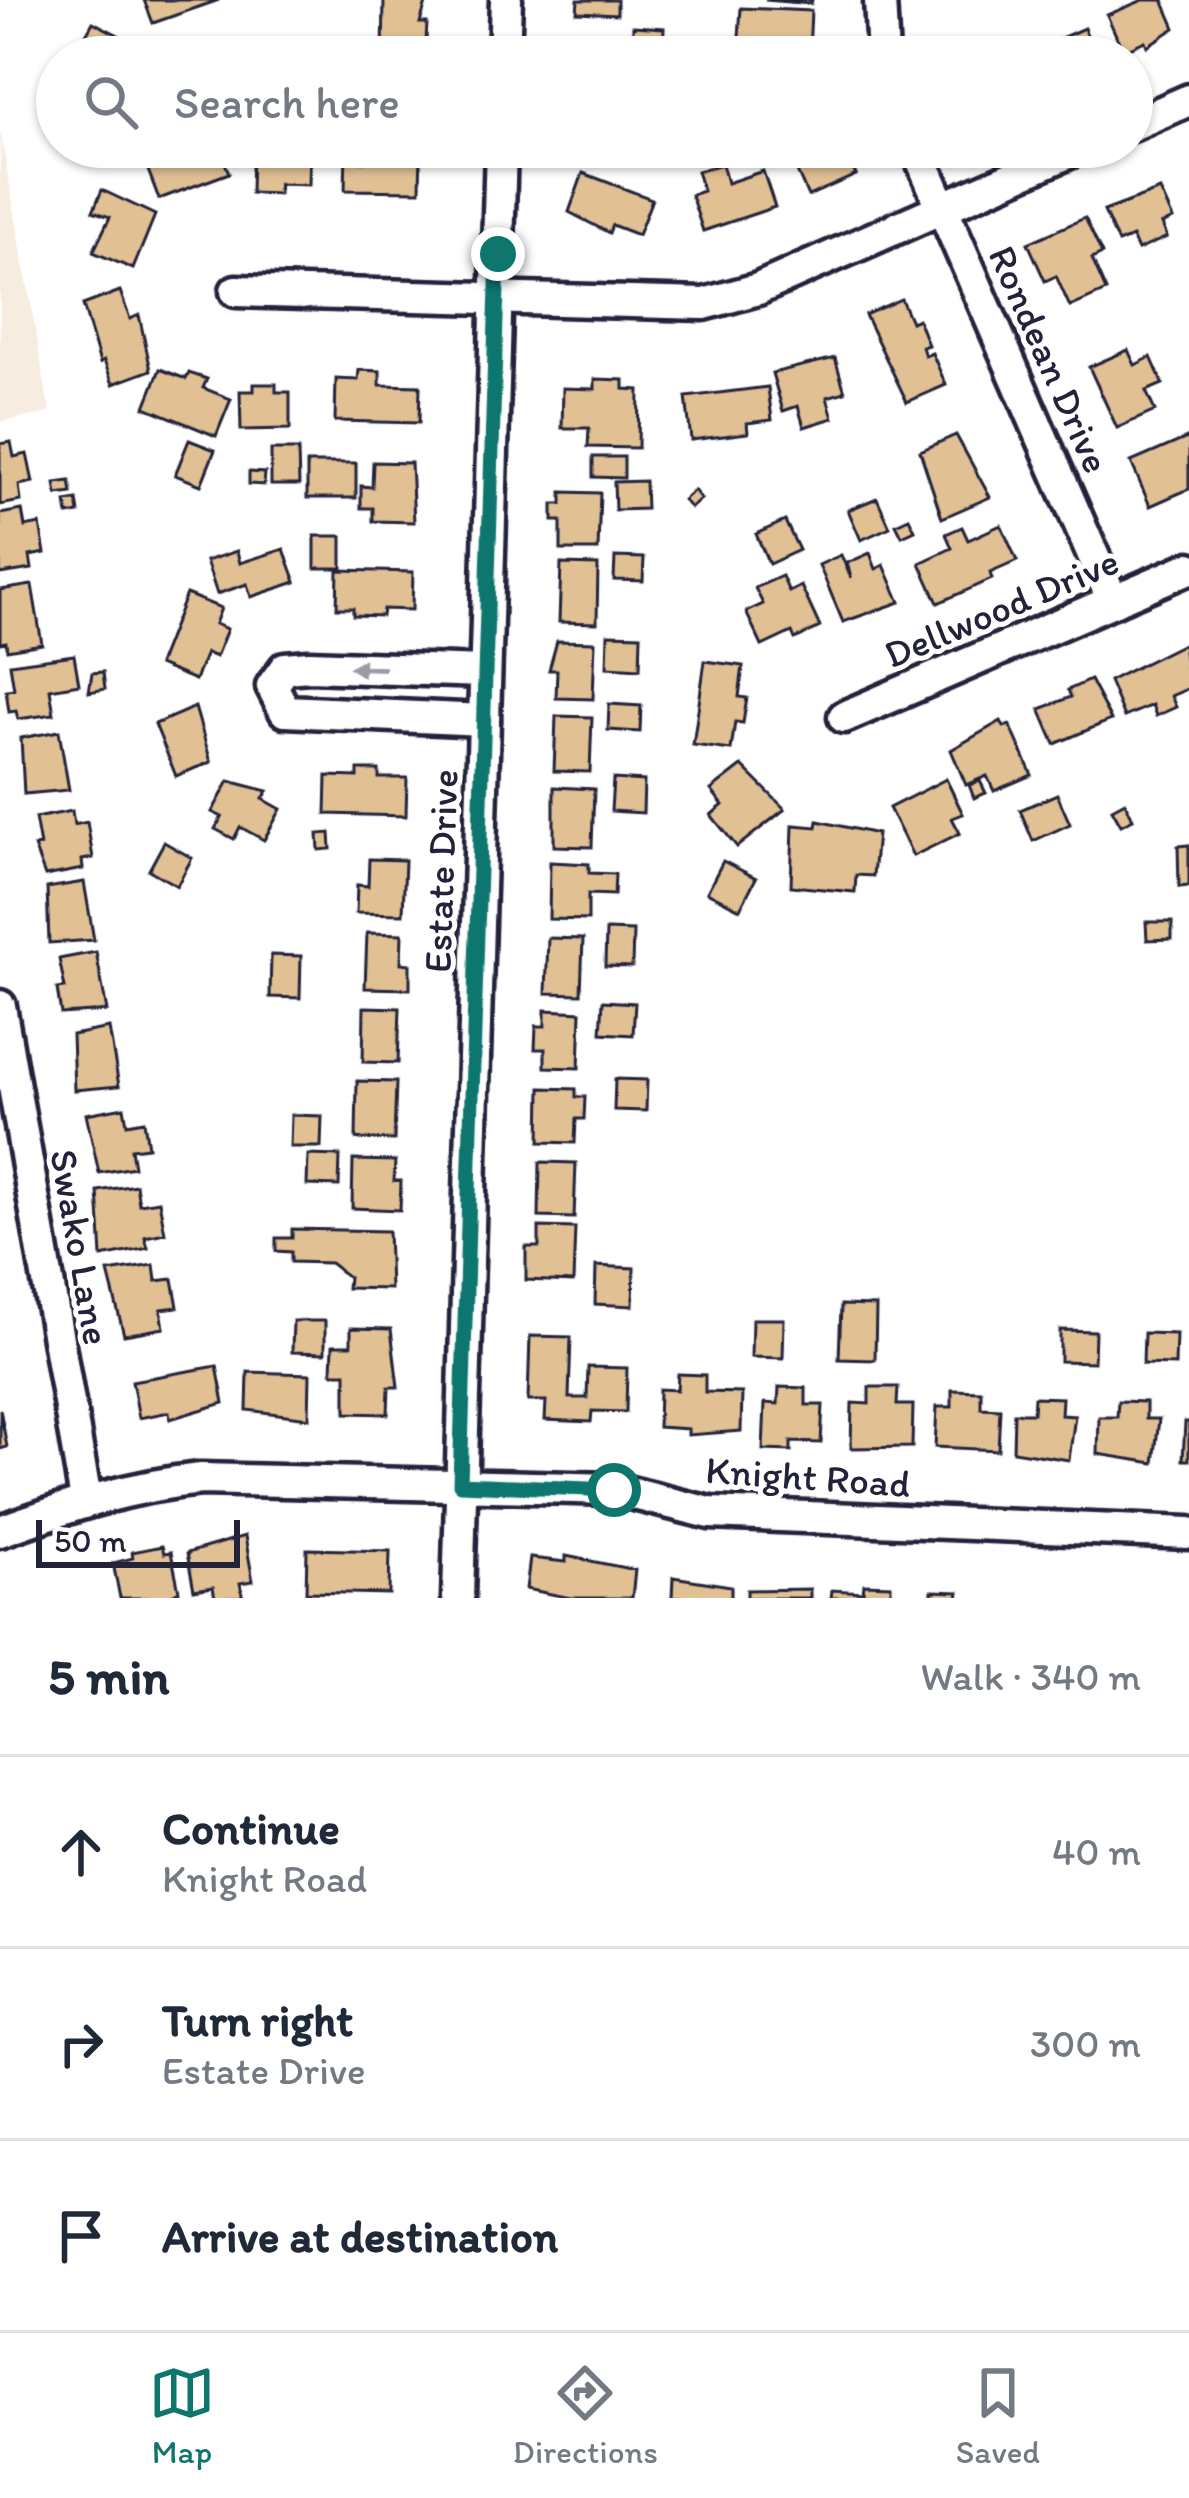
<!DOCTYPE html>
<meta charset="utf-8">
<style>
body{margin:0;font-family:Itim,sans-serif;background:#f6f6f7;color:#1f2937}
.scale{position:absolute;left:36px;bottom:30px;width:204px;box-sizing:border-box;padding-left:12px;border:6px solid #22223b;border-top:0;font-size:33px;line-height:42px;white-space:nowrap;color:#22223b;-webkit-text-stroke:9px #fff;paint-order:stroke}
.stop{position:absolute;width:36px;height:36px;margin:-27px;border:9px solid #0f766e;border-radius:50%;background:#fff}
.stop.end{background:#0f766e;border-color:#fff;box-shadow:0 3px 12px #0008}
.list{margin:0;padding:0;list-style:none}
h2{display:flex;justify-content:space-between;align-items:center;height:156px;margin:0;padding:0 48px;font-size:51px}
h2 small{font-size:39px;font-weight:400;color:#747a83}
.list li{display:grid;grid-template-columns:78px 1fr auto;gap:36px;align-items:center;box-sizing:border-box;height:192px;padding:0 48px;border-top:3px solid #e0e1e3}
.list b{display:block;font-size:45px;white-space:nowrap}
.list p{margin:0;font-size:39px;white-space:nowrap;color:#747a83}
.list em{font-size:39px;font-style:normal;color:#747a83}
.icon{flex:none;width:66px;height:66px;fill:none;stroke:currentColor;stroke-width:2;stroke-linecap:round;stroke-linejoin:round}
.map{position:relative;flex:none;width:1189px;height:1598px;overflow:hidden}
.search{position:absolute;background:#fff;box-shadow:0 3px 9px #0004;left:36px;right:36px;top:36px;height:132px;display:flex;align-items:center;gap:30px;box-sizing:border-box;padding:0 42px;border-radius:66px;color:#747a83;font-size:45px}
.sheet{height:732px;background:#fff}
nav{display:flex;justify-content:space-around;align-items:center;box-sizing:border-box;height:168px;border-top:3px solid #e0e1e3;background:#fff;font-size:33px;color:#747a83}
nav a{display:grid;justify-items:center;gap:6px}
nav .on{color:#0f766e}
.map>svg:first-child{display:block}
</style>
<div class="map">
<svg width="1189" height="1598" viewBox="0 0 1189 1598">
<rect width="100%" height="100%" fill="#fff"/>
<filter id="ink" filterUnits="userSpaceOnUse"><feTurbulence type="fractalNoise" baseFrequency=".00833" numOctaves="2"/><feDisplacementMap in="SourceGraphic" scale="24" xChannelSelector="R" yChannelSelector="G"/><feConvolveMatrix kernelMatrix="1 2 1 2 8 2 1 2 1" color-interpolation-filters="sRGB"/></filter>
<g filter="url(#ink)">
<!-- built -->
<path fill="#f6ecdf" d="M0,130L50,413L0,422Z"/>
<!-- building -->
<g fill="#e1c093" stroke="#22223b" stroke-width="3">
<path d="M144,0H219L153,23Z"/>
<path d="M384,0H427L420,23H427L426,41H419V57L383,55Z"/>
<path d="M578,0H617V14L577,12Z"/>
<path d="M765,0H812L811,4Z"/>
<path d="M1143,0H1163L1175,28L1147,46L1145,41L1123,51L1107,15Z"/>
<path d="M741,8L811,11L809,52L750,57V51H738Z"/>
<path d="M93,22L122,37L111,57L77,51Z"/>
<path d="M633,26L664,28L663,51L632,49Z"/>
<path d="M1084,28L1097,57H1034L1031,51Z"/>
<path d="M576,34L615,35V57H571Z"/>
<path d="M184,147H219L229,173L159,199L145,162Z"/>
<path d="M252,147L310,148L309,185L279,184V194L251,193Z"/>
<path d="M388,147H421L420,191L345,190L346,152H362V161H388Z"/>
<path d="M573,147H610V160L572,158Z"/>
<path d="M786,147H843L856,175L808,196Z"/>
<path d="M722,164L727,183L763,171L775,207L703,231L691,195L703,191L697,171Z"/>
<path d="M583,173L652,199L638,235L612,225L609,233L569,212Z"/>
<path d="M102,190L155,215L133,269L93,252L110,217L93,211Z"/>
<path d="M1160,190L1173,219L1162,224L1167,237L1138,250L1132,237L1118,243L1104,211Z"/>
<path d="M1085,218L1102,254L1092,259L1106,291L1070,307L1056,276L1045,281L1028,243Z"/>
<path d="M120,291L130,319L139,315L151,370L113,384L104,361L100,363L83,305Z"/>
<path d="M901,299L911,322L918,319L928,345L922,347L925,356L932,353L946,385L907,402L865,315Z"/>
<path d="M1128,350L1135,365L1151,357L1163,384L1146,391L1155,411L1117,428L1089,367Z"/>
<path d="M835,358L845,392L827,397L833,418L804,427L798,406L783,411L772,373Z"/>
<path d="M160,369L186,379L189,373L207,379L203,388L231,399L216,436L145,407Z"/>
<path d="M359,370L380,371V385L420,386L419,423L335,421L336,379L358,380Z"/>
<path d="M595,379L624,380V389L639,390L638,448L588,447L589,428H562L563,388L595,389Z"/>
<path d="M254,384H276V392H290V429L241,430L240,391H254Z"/>
<path d="M768,387L772,420L747,423L748,433L691,440L686,397Z"/>
<path d="M956,435L990,497L942,518L920,451Z"/>
<path d="M1189,437V489L1150,506L1131,462Z"/>
<path d="M189,440L215,450L201,485L175,475Z"/>
<path d="M11,442L14,457L27,454L33,482L19,485L21,501L0,505V444Z"/>
<path d="M271,450H298L299,485H271Z"/>
<path d="M593,457H624V478L593,477Z"/>
<path d="M373,462L411,463L414,522L373,521V508H361V486L372,487Z"/>
<rect x="307" y="463" width="49" height="35"/>
<path d="M249,472L265,473L264,485L249,484Z"/>
<path d="M70,481L72,493L57,495L55,483Z"/>
<path d="M645,481L646,509L615,510L614,482Z"/>
<path d="M694,490L701,499L691,508L683,500Z"/>
<path d="M562,492L600,493L598,550H561V521H553V504H562Z"/>
<path d="M877,498L890,527L861,540L848,510Z"/>
<path d="M77,500L79,513L68,515L66,502Z"/>
<path d="M22,510L25,527L40,524L45,553L30,556L32,569L0,574V514Z"/>
<path d="M909,518L915,530L902,536L896,524Z"/>
<path d="M785,521L799,550L769,564L756,534Z"/>
<path d="M1001,525L1017,561L990,573L992,579L938,603L920,563L952,548L946,534L962,527L968,540Z"/>
<rect x="315" y="536" width="27" height="32"/>
<path d="M284,549L296,582L251,597L247,584L217,594L206,561L237,551L240,563Z"/>
<path d="M870,553L876,569L884,565L900,602L843,622L819,565L841,555L851,578L847,563Z"/>
<path d="M615,557L644,558L643,581L614,580Z"/>
<path d="M561,564L598,565L597,623L559,622Z"/>
<path d="M338,570L413,572L412,610L383,609L382,616L353,615V608H337Z"/>
<path d="M782,576L789,592L801,586L820,627L795,639L792,632L762,646L746,612L763,604L755,588Z"/>
<path d="M32,585L42,644L7,650L6,642L0,643V590Z"/>
<path d="M186,594L221,608L215,624L227,629L216,657L206,653L195,680L158,665Z"/>
<path d="M608,634L641,635L640,669L607,667Z"/>
<path d="M557,641L595,642L593,699L556,698L557,670H549Z"/>
<path d="M1183,644L1189,688L1171,696L1176,707L1156,716L1152,705L1124,717L1109,681Z"/>
<path d="M74,655L79,684L50,689L54,714L18,719L16,711L9,712L6,690L14,689L10,664Z"/>
<path d="M705,661L743,666L739,697L747,698L743,723L735,722L731,750L693,745Z"/>
<path d="M103,672L105,689L89,692L92,673Z"/>
<path d="M1090,680L1111,720L1055,744L1040,709L1071,697L1068,690Z"/>
<path d="M609,704L641,706L640,732L608,730Z"/>
<path d="M195,707L211,762L176,776L155,724Z"/>
<path d="M556,716L592,717L590,772L554,771Z"/>
<path d="M1001,721L1004,727L1010,725L1032,775L994,791L987,776L966,785L951,750Z"/>
<path d="M59,731L69,790L24,794L21,738Z"/>
<path d="M742,766L785,809L737,847L711,815L723,805L711,790Z"/>
<path d="M358,770H379V778H407L406,816L326,814L327,776L358,777Z"/>
<path d="M613,779L644,781L643,813L611,811Z"/>
<path d="M946,779L963,814L952,818L960,833L913,856L889,808Z"/>
<path d="M229,781L268,791L263,799L281,809L264,840L240,827L234,839L215,829L222,817L212,812Z"/>
<path d="M980,781L986,793L974,798L969,785Z"/>
<path d="M554,787L594,789L592,847L554,846Z"/>
<path d="M1057,794L1070,824L1033,841L1020,810Z"/>
<path d="M1125,802L1133,819L1121,825L1112,809Z"/>
<path d="M72,811L74,825L87,822L93,858L82,860L83,869L45,876L34,847L40,846L35,818Z"/>
<path d="M818,821L877,834L873,876L856,875L855,892L791,886L793,825L817,827Z"/>
<path d="M330,833L331,849L319,850L318,834Z"/>
<path d="M164,842L192,858L177,886L149,870Z"/>
<path d="M1189,845V886L1179,887L1178,846Z"/>
<path d="M369,859L405,860L403,914L356,913L357,885L368,886Z"/>
<path d="M723,861L756,878L740,909L707,892Z"/>
<path d="M550,862L589,864V873L615,874L614,895L588,894V920L549,919Z"/>
<path d="M84,882L94,940L49,943L47,888Z"/>
<path d="M1146,922H1172V939L1147,940Z"/>
<path d="M606,930L633,931L632,967L605,966Z"/>
<path d="M367,933L402,934L401,963L410,964V989L365,988Z"/>
<path d="M548,938L583,939L581,994L546,993Z"/>
<path d="M96,952L107,1011L61,1014L57,989L65,988L59,959Z"/>
<path d="M271,955L301,956L300,998L270,997Z"/>
<path d="M603,1001L635,1003L633,1035L601,1033Z"/>
<path d="M364,1007L400,1008L398,1063L363,1062Z"/>
<path d="M545,1010L581,1012L579,1068L545,1067V1049H535L536,1026H545Z"/>
<path d="M109,1028L119,1086L74,1090L72,1035Z"/>
<path d="M615,1079L647,1080L646,1111L614,1110Z"/>
<path d="M357,1081L396,1082L394,1140L356,1139Z"/>
<path d="M541,1088L576,1089V1097H585L584,1119H576L575,1143L540,1142Z"/>
<path d="M124,1107L127,1124L144,1121L148,1147L131,1149L134,1167L99,1173L86,1114Z"/>
<path d="M291,1115L322,1116L321,1147H290Z"/>
<path d="M308,1155L340,1156L339,1186L307,1185Z"/>
<path d="M353,1160L395,1161L394,1181H401L400,1210L352,1208Z"/>
<path d="M540,1162L576,1163L574,1218L539,1217Z"/>
<path d="M136,1185L139,1204L159,1201L165,1233L145,1237L148,1248L102,1257L98,1191Z"/>
<path d="M539,1227L575,1228L573,1282L526,1280V1247H539Z"/>
<path d="M292,1229L388,1231L390,1289L347,1288L348,1277L330,1263L291,1262V1252L276,1251V1238H292Z"/>
<path d="M154,1265L156,1281L173,1279L178,1307L161,1309L164,1328L124,1335L108,1272Z"/>
<path d="M596,1266L634,1268L633,1306L595,1304Z"/>
<path d="M841,1305L876,1306L875,1360L839,1359Z"/>
<path d="M752,1319H784L783,1358L751,1357Z"/>
<path d="M293,1321H325V1353L292,1352Z"/>
<path d="M351,1328L391,1329L398,1387H389L388,1414L346,1413V1373H332L333,1345H351Z"/>
<path d="M1060,1330L1095,1331L1094,1362L1060,1361Z"/>
<path d="M1144,1333L1176,1334L1175,1365L1143,1364Z"/>
<path d="M530,1336L571,1337L569,1398H587L588,1367L627,1368L626,1412L592,1411L591,1422L545,1420L546,1401H528Z"/>
<path d="M217,1366L224,1403L170,1419L169,1412L139,1418L132,1381Z"/>
<path d="M248,1372L310,1374L309,1418L247,1410Z"/>
<path d="M678,1374L705,1375V1392L742,1393L741,1431L688,1435V1429L658,1427L659,1389L677,1390Z"/>
<path d="M779,1387L806,1388V1405H823L821,1443L791,1442V1451L763,1450L765,1403L778,1404Z"/>
<path d="M869,1387H898L897,1405H913L912,1447L851,1448L852,1403L869,1404Z"/>
<path d="M952,1390L981,1391V1408L1000,1409L998,1450L935,1447L937,1407H952Z"/>
<path d="M1034,1397L1062,1398L1061,1415L1075,1416L1069,1460L1013,1451L1014,1413H1033Z"/>
<path d="M1118,1401L1146,1402V1419H1159L1154,1463L1098,1454L1099,1417H1117Z"/>
<path d="M0,1409L7,1447L0,1449Z"/>
<path d="M1185,1422H1189V1460H1183Z"/>
<path d="M245,1536L253,1581L240,1583L243,1598H215L213,1587L194,1590L187,1553Z"/>
<path d="M162,1546L164,1553L171,1552L179,1591L167,1598H120L113,1563L133,1558L132,1552Z"/>
<path d="M307,1549L390,1551L389,1594L306,1592Z"/>
<path d="M566,1556L635,1570L632,1598H571L526,1589L530,1558L566,1562Z"/>
<path d="M673,1577L731,1586V1598H672Z"/>
<path d="M864,1584L891,1585V1598H831L832,1590L863,1592Z"/>
<path d="M810,1589V1598H747V1590Z"/>
<path d="M932,1591L959,1592L958,1598H932Z"/>
</g>
<g fill="none" stroke-linecap="round" stroke-linejoin="round">
<defs>
<g id="minor">
<path d="M880,0L883,57"/>
<path d="M504,57L506,0"/>
<path d="M1132,125L1189,100"/>
<path d="M916,147L1113,601"/>
<path d="M236,291L704,304L758,289L1081,147"/>
<path d="M484,672L309,666L285,668L272,686L285,711L484,720"/>
<path d="M844,717L1189,568"/>
<path d="M0,1006L86,1500"/>
<path d="M0,1531C67,1507 130,1486 201,1479L614,1489L710,1513L1189,1533"/>
<path d="M458,1598L501,147"/>
</g>
</defs>
<!-- minor casing -->
<use href="#minor" stroke="#22223b" stroke-width="39"/>
<!-- minor -->
<use href="#minor" stroke="#fff" stroke-width="30"/>
</g>
<!-- one-way arrows -->
<defs><path id="oneway-solid" d="M-6-.8H1V-3.2L6.5 0L1 3.2V.8H-6Z" transform="scale(3)"/></defs>
<use fill="#9c9ca7" href="#oneway-solid" transform="translate(367 668) rotate(-178)"/>
</g>
<g fill="none" stroke-linecap="round" stroke-linejoin="round" filter="url(#ink)">
<!-- route -->
<path stroke="#0f766e" stroke-width="15" d="M498,254L460,1484L614,1490"/>
</g>
<g text-anchor="middle" stroke-width="10" stroke-linejoin="round" paint-order="stroke">
<!-- street labels -->
<g font-size="39" fill="#22223b" stroke="#fff">
<text transform="translate(1050 359) rotate(66)" y="14">Rondean Drive</text>
<text transform="translate(1001 607) rotate(-23)" y="14">Dellwood Drive</text>
<text transform="translate(440 871) rotate(-88)" y="14">Estate Drive</text>
<text transform="translate(81 1247) rotate(80)" y="14">Swako Lane</text>
<text transform="translate(808 1476) rotate(4)" y="14">Knight Road</text>
</g>
</g>
</svg>
<div class="scale">50 m</div>
<div class="stop" style="left:614px;top:1490px"></div>
<div class="stop end" style="left:498px;top:254px"></div>
<div class="search"><svg class="icon" aria-label="search" viewBox="0 0 24 24"><circle cx="10" cy="10" r="6"/><path d="M15 15l6 6"/></svg>Search here</div>
</div>
<section class="sheet">
<h2>5 min<small>Walk · 340 m</small></h2>
<ul class="list">
<li><svg class="icon" aria-label="ahead" viewBox="0 0 24 24"><path d="M12 20V5M6 11l6-6 6 6"/></svg><div><b>Continue</b><p>Knight Road</p></div><em>40 m</em></li>
<li><svg class="icon" aria-label="right" viewBox="0 0 24 24"><path d="M7 20v-9h11M14 6l5 5-5 5"/></svg><div><b>Turn right</b><p>Estate Drive</p></div><em>300 m</em></li>
<li><svg class="icon" aria-label="arrive" viewBox="0 0 24 24"><path d="M6 21V4h12l-3 4 3 4H6"/></svg><div><b>Arrive at destination</b></div></li>
</ul>
</section>
<nav>
<a class="on"><svg class="icon" aria-label="map" viewBox="0 0 24 24"><path d="M3 6l6-2 6 2 6-2v14l-6 2-6-2-6 2zM9 4v14M15 6v14"/></svg>Map</a>
<a><svg class="icon" aria-label="directions" viewBox="0 0 24 24"><path d="M12 3l9 9-9 9-9-9zM9 14v-3h6M13 9l2 2-2 2"/></svg>Directions</a>
<a><svg class="icon" aria-label="saved" viewBox="0 0 24 24"><path d="M7 4h10v16l-5-4-5 4z"/></svg>Saved</a>
</nav>
